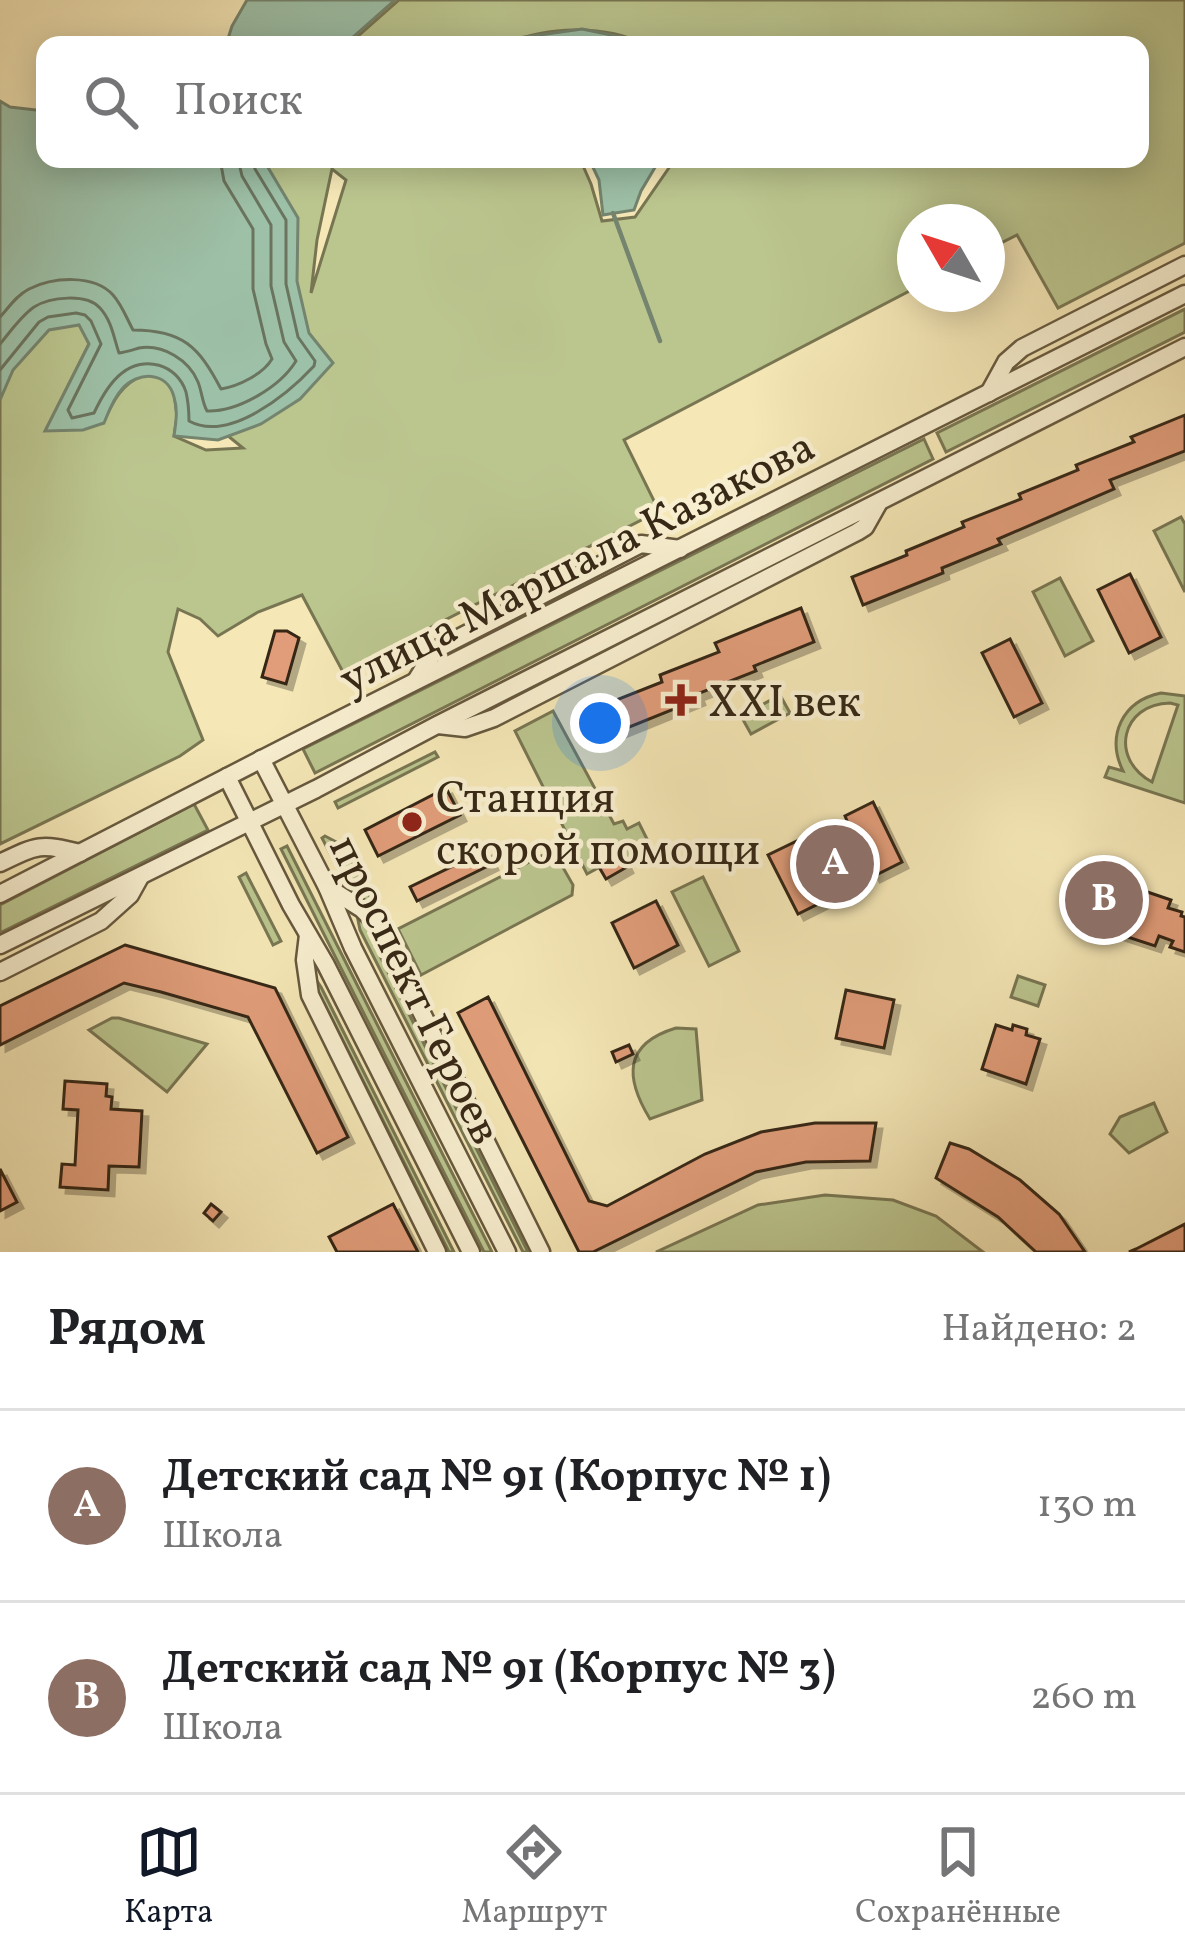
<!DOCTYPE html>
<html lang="ru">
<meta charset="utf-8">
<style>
body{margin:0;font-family:Vollkorn,serif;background:#f6f6f6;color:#202124}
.compass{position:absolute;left:897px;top:204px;width:108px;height:108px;border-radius:50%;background:#fff;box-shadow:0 6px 30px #0003;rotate:309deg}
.you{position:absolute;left:600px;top:723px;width:42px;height:42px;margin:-30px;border:9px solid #fff;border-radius:50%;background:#1a73e8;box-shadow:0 0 0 18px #1a73e833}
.badge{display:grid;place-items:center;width:78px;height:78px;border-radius:50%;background:#111827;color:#fff;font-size:39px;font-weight:700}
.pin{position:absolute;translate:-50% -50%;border:6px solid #fff;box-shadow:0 3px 12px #0006}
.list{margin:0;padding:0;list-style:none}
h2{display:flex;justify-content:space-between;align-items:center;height:156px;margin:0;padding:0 48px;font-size:51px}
h2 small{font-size:39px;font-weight:400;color:#757577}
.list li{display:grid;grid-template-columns:78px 1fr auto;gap:36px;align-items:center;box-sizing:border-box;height:192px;padding:0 48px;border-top:3px solid #e0e0e0}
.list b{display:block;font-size:45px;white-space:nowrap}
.list p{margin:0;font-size:39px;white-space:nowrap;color:#757577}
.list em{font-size:39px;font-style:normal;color:#757577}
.icon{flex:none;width:66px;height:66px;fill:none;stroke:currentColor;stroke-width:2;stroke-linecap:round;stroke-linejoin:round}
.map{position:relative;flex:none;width:1185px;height:1252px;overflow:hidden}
.search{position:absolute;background:#fff;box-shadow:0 6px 30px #0003;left:36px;right:36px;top:36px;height:132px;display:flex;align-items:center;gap:30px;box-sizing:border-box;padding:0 42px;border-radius:24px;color:#757577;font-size:45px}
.sheet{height:540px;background:#fff}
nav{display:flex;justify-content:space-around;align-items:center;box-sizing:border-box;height:168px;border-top:3px solid #e0e0e0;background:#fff;font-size:33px;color:#757577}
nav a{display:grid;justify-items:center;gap:6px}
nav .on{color:#111827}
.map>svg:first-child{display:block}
</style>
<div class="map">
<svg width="1185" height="1252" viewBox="0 0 1185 1252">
<defs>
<filter id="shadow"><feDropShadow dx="6" dy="6" stdDeviation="0" flood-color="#0004"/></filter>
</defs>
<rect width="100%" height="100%" fill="#f5e7b6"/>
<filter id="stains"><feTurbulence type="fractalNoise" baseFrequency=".00167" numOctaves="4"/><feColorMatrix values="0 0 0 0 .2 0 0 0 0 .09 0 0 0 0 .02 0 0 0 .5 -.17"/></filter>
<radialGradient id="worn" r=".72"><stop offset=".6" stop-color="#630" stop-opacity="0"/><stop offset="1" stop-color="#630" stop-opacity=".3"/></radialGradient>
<!-- green -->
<g fill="#bbc58e" stroke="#787652" stroke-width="3" fill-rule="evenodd">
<path d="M399,0H1185V243L1058,308L1017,235L987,250V222H915V288L624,440L659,511L343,672L302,595L258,612L218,636L200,619L178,609L168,652L203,740L180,756L0,844V226L233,159H580L591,184L602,221L635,217L673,162L677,159H1140V45H646C605,24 545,26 504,45H348ZM332,169L346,180L311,293L317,240ZM82,327L144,375C122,383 113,401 103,423L46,430L89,344ZM174,393H175L243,448L206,450L174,436L177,416Z"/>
<path d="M1185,309V332L946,452L937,433Z"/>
<path d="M924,439L933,459L315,773L303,749Z"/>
<path d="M1181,517L1185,524V592L1154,531Z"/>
<path d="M1060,578L1093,641L1065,656L1033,592Z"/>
<path d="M1161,693L1185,696V803L1105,777L1109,767L1123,771C1106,736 1122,701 1161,693ZM1170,703L1178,705L1152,782C1109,759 1121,704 1170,703Z"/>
<path d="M780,695L790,713L751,734L741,716Z"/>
<path d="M553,711L614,824L623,821L627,829L639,823L654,853L627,867L620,856L587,874L515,731Z"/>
<path d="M435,752L438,757L338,808L335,802Z"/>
<path d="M194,804L208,830L0,933V905Z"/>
<path d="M325,836L344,846L377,910L349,890L322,838Z"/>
<path d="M287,846L492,1252H484L281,849Z"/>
<path d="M553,850L573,885L572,895L421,975L398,929Z"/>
<path d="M246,873L281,941L273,945L239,877Z"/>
<path d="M703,877L739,951L709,966L672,892Z"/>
<path d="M357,915L372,931L379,948L377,950L528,1252H523L360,930Z"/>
<path d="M311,972L321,987L454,1252H449L324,1003L319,1004Z"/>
<path d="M1018,976L1045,985L1038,1006L1011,997Z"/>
<path d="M112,1018H119L207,1044L167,1092L89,1030Z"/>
<path d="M676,1028L696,1029L702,1100L650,1119C625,1078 623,1044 676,1028Z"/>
<path d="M1154,1103L1167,1132L1129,1153L1110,1134L1120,1117Z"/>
<path d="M825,1195L893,1200L936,1216L983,1252H656L758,1205Z"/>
</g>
<!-- water -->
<g fill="#9dc1a8" stroke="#74846e" stroke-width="3">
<path d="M247,0H395L344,45H226L232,26Z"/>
<path d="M582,29L636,40L646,45H504L518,38Z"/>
<path d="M0,101L10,107L45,111V159H263L298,218L297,281L309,333L333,363L300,399L261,424L218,440L174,436C176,422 178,410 174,397C167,371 138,371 122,389C113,399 109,411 104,423L83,430L45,431L89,344L79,325L49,330L13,370L0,400Z"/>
<path d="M589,159H660L641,191L634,210L603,215L599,180Z"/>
</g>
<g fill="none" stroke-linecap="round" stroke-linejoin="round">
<!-- shore -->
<g stroke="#6a745f" stroke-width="3">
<path d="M0,317C9,307 17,295 29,289C53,277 94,274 113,295C122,305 127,319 133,330C183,330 199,347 221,389C239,386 263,374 272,359L266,344L253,289V229L224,181L220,159"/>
<path d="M0,344C10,332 21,316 34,307C50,297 86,293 100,308C112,321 114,339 119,353C126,352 132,350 139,348C163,344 189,360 198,382C202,392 202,402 207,411C238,412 280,387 296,361L284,342L271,286V225L242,176L238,159"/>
<path d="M0,370L39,322L48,317L76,313L85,315L91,321L101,344L68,410L72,418L94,413C101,398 109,383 122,373C144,355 177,364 186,392C188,401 189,412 189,421C229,443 288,394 314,366L315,361L298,337L286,284V220L255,169L253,159"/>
</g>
<!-- stream -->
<path stroke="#74846e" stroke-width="4.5" d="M613,213L660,341"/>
</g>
<!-- building -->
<g fill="#e19d7a" stroke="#362816" stroke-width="3" filter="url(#shadow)">
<path d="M1185,415V451L1110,480L1114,489L998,539L1001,544L942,568L943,573L863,605L852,577L907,555L906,551L964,527L962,522L1021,499L1019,494L1078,470L1076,465L1134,442L1131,437Z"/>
<path d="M1130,574L1161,637L1129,653L1098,590Z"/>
<path d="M801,608L814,642L754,666L756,671L697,694L699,699L617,732L606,704L662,682L660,675L719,652L715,643Z"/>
<path d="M275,631H287L299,638L286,684L262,677Z"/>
<path d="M1010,639L1042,703L1014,717L982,653Z"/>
<path d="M446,788L460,815L378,856L365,830Z"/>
<path d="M873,802L902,862L874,876L867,862L852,869L857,878L841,886L837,879L823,886L830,898L798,914L768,855L801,839L804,845L848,823L845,816Z"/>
<path d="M486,850L492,864L417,901L410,887Z"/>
<path d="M621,855L627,867L606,879L599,867Z"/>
<path d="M1075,876L1110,887L1112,880L1171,900L1168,908L1182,912L1181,916L1185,917V952L1170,947L1173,941L1159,936L1155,946L1097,927L1101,918L1086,913L1084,917L1067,912Z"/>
<path d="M656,901L678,945L634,968L612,923Z"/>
<path d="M125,945L275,988L348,1137L317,1153L248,1017L161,992L124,983L0,1045V1006Z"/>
<path d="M846,990L894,1000L884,1048L836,1038Z"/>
<path d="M488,997L589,1201L607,1206L705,1154L761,1132L815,1123H876L870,1161L806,1162L756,1172L593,1252H579L458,1013Z"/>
<path d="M996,1025L1012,1030L1013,1025L1027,1029L1026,1035L1040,1039L1026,1084L982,1069Z"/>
<path d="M629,1045L633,1054L616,1062L612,1052Z"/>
<path d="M65,1081L107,1084L106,1096L112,1097L111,1109L142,1111L139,1167L109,1166L108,1190L60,1187L62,1164L75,1165L78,1110L63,1109Z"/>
<path d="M950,1143L969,1149L1020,1180L1059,1214L1085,1252H1036L998,1217L936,1178Z"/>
<path d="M0,1169L17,1202L0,1211Z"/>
<path d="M211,1204L221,1212L213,1221L204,1213Z"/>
<path d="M393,1204L418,1252H337L329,1237Z"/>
<path d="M1185,1224V1252H1129L1136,1249Z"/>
</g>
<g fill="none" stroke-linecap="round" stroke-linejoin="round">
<defs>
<g id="minor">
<path d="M989,393L1006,362L1022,348L1185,265"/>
<path d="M417,679L435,650L641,544L680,549"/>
<path d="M438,725L465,728L494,718L857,532L865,527L878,504"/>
<path d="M261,759L327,887L353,948L507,1252"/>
<path d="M227,777L291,905L326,965L471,1252"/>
<path d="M0,863C37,845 40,843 80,853"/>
<path d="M327,887L362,909L378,925L541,1252"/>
<path d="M0,894L293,743L1185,294"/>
<path d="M308,935L305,960L310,995L437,1252"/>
<path d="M0,945L316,789L437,725L1185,347"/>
<path d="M0,972L101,921L130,895L140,877"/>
</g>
</defs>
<!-- minor casing -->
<use href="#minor" stroke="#66583e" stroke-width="21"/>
<!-- minor -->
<use href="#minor" stroke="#f8efd0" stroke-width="16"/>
</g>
<!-- markers -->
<g fill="#8f2418" stroke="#f8efd0" stroke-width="4.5">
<path d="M675 682h12v12h12v12h-12v12h-12v-12h-12v-12h12z"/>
<circle cx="412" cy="822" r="12"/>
</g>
<g text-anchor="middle" stroke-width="9" stroke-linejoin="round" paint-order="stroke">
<!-- street labels -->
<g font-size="45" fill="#362816" stroke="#f8efd0">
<text transform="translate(576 561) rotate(-27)" y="16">улица Маршала Казакова</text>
<text transform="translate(417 989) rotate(64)" y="16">проспект Героев</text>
</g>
<!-- poi labels -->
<g font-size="45" fill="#362816" stroke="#f8efd0" text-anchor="start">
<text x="708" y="716">XXI век</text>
<text x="436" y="812">Станция<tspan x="436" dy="52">скорой помощи</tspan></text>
</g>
</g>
<rect width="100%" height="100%" filter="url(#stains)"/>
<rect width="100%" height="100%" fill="url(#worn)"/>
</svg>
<svg class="compass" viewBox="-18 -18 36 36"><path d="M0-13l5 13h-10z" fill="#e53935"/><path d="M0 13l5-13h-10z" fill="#757577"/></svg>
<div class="you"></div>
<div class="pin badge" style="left:835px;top:864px;background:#8d6e63">A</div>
<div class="pin badge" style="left:1104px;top:900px;background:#8d6e63">B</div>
<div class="search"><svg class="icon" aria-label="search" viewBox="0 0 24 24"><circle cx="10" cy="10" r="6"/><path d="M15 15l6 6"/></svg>Поиск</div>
</div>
<section class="sheet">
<h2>Рядом<small>Найдено: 2</small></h2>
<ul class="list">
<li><span class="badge" style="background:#8d6e63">A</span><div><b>Детский сад № 91 (Корпус № 1)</b><p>Школа</p></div><em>130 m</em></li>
<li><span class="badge" style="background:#8d6e63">B</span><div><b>Детский сад № 91 (Корпус № 3)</b><p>Школа</p></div><em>260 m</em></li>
</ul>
</section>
<nav>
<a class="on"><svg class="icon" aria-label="map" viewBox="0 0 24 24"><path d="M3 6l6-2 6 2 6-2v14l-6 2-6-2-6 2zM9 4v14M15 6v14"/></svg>Карта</a>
<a><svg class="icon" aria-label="directions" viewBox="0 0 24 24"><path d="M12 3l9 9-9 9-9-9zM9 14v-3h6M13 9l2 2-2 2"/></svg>Маршрут</a>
<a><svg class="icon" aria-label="saved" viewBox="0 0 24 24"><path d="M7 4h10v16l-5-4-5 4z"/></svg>Сохранённые</a>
</nav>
